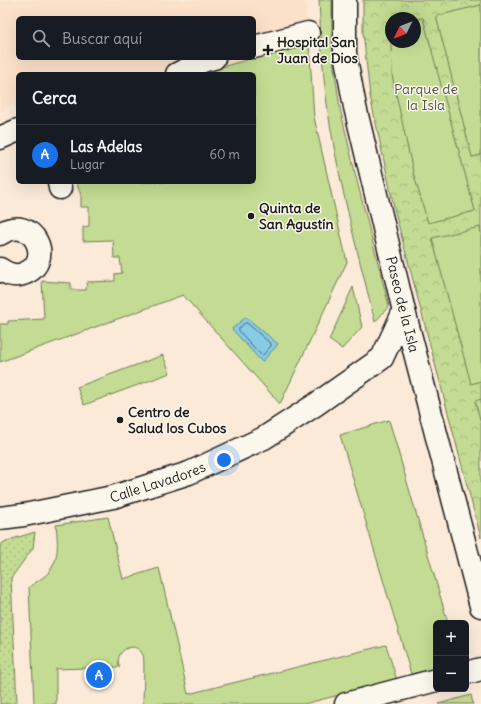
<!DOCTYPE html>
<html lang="es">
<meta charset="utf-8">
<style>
body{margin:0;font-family:Delius,sans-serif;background:#20242c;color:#f1f3f6}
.controls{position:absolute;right:12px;bottom:12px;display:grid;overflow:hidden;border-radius:6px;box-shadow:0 4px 16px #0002}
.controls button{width:36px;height:36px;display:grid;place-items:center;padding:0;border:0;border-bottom:1px solid #363941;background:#171b24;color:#f1f3f6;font:20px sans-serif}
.compass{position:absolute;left:385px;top:12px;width:36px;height:36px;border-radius:50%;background:#171b24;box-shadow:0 4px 16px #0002;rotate:227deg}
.you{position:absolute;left:224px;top:460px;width:14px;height:14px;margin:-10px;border:3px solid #fff;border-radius:50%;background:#1a73e8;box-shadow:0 0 0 6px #1a73e833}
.badge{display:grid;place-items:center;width:26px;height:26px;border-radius:50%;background:#1a73e8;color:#fff;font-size:13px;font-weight:700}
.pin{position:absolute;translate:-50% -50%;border:2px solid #fff;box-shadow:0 1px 4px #0006}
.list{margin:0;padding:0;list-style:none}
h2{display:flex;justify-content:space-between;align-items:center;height:52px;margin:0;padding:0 16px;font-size:17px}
h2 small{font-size:13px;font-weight:400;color:#9ea1a6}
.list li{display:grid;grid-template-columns:26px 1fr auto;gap:12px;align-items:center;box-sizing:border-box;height:60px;padding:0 16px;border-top:1px solid #363941}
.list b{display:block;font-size:15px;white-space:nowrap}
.list p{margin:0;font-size:13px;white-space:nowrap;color:#9ea1a6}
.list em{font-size:13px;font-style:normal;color:#9ea1a6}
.icon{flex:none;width:22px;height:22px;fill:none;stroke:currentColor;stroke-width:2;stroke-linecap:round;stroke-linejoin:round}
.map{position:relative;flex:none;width:481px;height:704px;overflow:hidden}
.search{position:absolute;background:#171b24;box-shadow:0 4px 16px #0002;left:16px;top:16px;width:240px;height:44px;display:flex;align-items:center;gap:10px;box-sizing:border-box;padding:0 14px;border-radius:6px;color:#9ea1a6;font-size:15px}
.panel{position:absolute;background:#171b24;box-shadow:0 4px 16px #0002;left:16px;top:72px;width:240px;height:112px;border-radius:6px}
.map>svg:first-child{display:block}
</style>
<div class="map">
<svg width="481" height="704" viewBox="0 0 481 704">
<defs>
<pattern id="grass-dots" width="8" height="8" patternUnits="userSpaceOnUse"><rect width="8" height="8" fill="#c3db92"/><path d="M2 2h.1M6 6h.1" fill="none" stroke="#a7bb7d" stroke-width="1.8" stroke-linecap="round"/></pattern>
<pattern id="park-crowns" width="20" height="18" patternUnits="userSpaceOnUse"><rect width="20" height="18" fill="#c3db92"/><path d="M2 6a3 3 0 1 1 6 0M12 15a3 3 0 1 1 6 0" fill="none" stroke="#a7bb7d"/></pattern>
</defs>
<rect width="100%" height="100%" fill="#fbead8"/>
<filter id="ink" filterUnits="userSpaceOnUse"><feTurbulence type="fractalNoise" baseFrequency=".025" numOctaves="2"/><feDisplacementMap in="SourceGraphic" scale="8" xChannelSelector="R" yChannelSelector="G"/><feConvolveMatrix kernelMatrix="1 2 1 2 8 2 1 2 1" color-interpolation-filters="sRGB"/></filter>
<g filter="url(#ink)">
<!-- built -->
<path fill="#fbe1ca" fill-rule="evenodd" d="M0,0H305L309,42L208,71L202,74H18V108L12,105L0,112ZM18,18H254V58H18Z"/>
<!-- grass -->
<path fill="url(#grass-dots)" stroke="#707c57" d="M35,532L33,548L11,578L17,704H0V545L6,541Z"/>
<!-- park -->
<path fill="url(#park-crowns)" stroke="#707c57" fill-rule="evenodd" d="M363,0H481V538L395,212L370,96L363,32ZM391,18H415V42H391Z"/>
<!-- garden -->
<g fill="#c3db92" stroke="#707c57">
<path d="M319,0H332V35L334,67L340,108L356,177L389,306L375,322C359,257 341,191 330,124C323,83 321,41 319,0Z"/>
<path d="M481,5V155L472,157L436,16Z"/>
<path d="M423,18L475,211L428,223L413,172L392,75L391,42H415V19Z"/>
<path d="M309,42L314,117L347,262L280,404L183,295L0,362V324H8V321L44,319L42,281L71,283V290H86L87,282L115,281V274L122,273L120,258H114L113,240L83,241V227L89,226V207H81V195L76,182H254V74H202L208,71Z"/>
<path d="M480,227L481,233V381L471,384L432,238Z"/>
<path d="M353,287L362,327L342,349L329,340Z"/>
<path d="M163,355L170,373L84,405L77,387Z"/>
<path d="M481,399V423L475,401Z"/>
<path d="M389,420L448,623H436V668L411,674L340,435Z"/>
<path d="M108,517L123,579L159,568L180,658L188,694L386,645L397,680L304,704H143C143,698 145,657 143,655C135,638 112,652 120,667L56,669V704H34L29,587C34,583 40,580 45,576C60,563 58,543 56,525Z"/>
<path d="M471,695L473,704H438Z"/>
</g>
<!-- water -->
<path fill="#86cce7" stroke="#5c8696" d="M246,317L278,344L262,362L232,329Z"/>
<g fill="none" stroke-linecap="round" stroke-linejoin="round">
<!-- shore -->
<path stroke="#46626d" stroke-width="1" d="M245,323H247L271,344V346L263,355L260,354L239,331V329Z"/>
<defs>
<g id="minor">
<path id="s1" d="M345,0V53L355,107L404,311L481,606"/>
<path d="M254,47L308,33"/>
<path d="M177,74L203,61L214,58"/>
<path d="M0,138L18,130"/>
<path d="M59,182L60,188"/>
<path d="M0,234C34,212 56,263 23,274C15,277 7,274 0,269"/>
<path id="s2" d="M0,518L24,515L113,497L189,473L264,438L315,405L382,358L404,311"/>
<path d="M466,673L481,669"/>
<path d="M346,704L436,680"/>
</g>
</defs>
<!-- minor casing -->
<use href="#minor" stroke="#1c1c1c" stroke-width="25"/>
<!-- minor -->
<use href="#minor" stroke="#fbf7ec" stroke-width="22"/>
</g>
</g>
<!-- markers -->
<g fill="#1c1c1c" stroke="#fbf7ec" stroke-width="1.5">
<path d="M266 44h4v4h4v4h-4v4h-4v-4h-4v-4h4z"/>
<circle cx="251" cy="216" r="4"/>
<circle cx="120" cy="420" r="4"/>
</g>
<g text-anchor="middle" stroke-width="3" stroke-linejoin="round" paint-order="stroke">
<!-- poi labels -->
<g font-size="14" font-weight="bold" fill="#1c1c1c" stroke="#fbf7ec" text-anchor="start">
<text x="277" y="47">Hospital San<tspan x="277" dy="16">Juan de Dios</tspan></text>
<text x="259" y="213">Quinta de<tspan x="259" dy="16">San Agustín</tspan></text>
<text x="128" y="417">Centro de<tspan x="128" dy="16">Salud los Cubos</tspan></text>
</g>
<!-- park labels -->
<g font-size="14" fill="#4e553f" stroke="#fbf7ec">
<text x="426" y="94">Parque de<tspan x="426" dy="16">la Isla</tspan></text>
</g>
<!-- street labels -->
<g font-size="14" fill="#1c1c1c" stroke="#fbf7ec">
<text dy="5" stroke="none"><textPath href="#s1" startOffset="311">Paseo de la Isla</textPath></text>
<text dy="5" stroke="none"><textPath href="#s2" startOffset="162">Calle Lavadores</textPath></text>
</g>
</g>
</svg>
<div class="controls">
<button>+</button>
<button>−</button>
</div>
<svg class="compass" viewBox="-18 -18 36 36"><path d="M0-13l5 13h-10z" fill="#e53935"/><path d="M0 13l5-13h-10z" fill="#9ea1a6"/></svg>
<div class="you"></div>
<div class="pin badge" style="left:99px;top:675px">A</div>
<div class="search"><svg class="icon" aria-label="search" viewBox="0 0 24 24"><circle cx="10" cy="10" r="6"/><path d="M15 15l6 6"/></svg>Buscar aquí</div>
<section class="panel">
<h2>Cerca<small></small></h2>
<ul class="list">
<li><span class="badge">A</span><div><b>Las Adelas</b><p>Lugar</p></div><em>60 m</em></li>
</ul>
</section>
</div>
